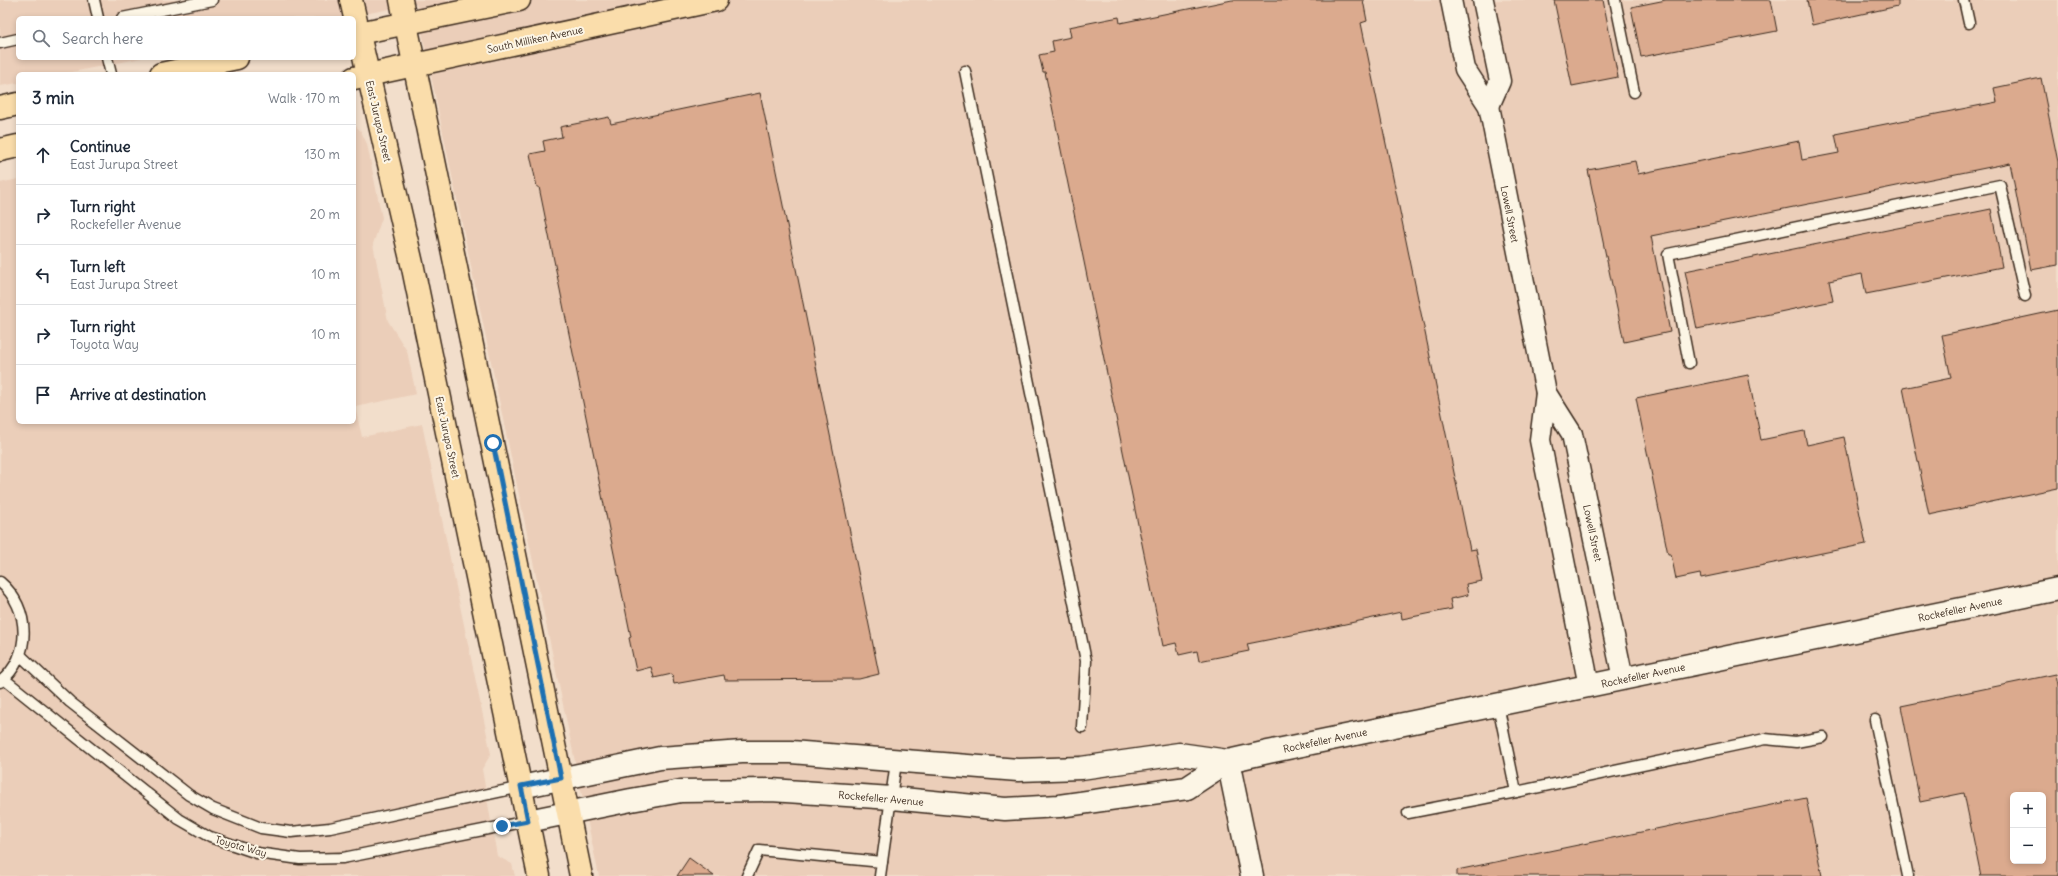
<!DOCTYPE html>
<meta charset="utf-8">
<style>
body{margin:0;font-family:Delius,sans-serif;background:#f6f6f7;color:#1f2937}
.controls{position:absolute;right:12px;bottom:12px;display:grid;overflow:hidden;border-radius:6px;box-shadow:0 2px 6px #0003}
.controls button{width:36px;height:36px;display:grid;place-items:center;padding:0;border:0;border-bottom:1px solid #e0e1e3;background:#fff;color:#1f2937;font:20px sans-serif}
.stop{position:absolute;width:12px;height:12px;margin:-9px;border:3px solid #1f6fb2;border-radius:50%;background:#fff}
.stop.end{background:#1f6fb2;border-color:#fff;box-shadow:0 1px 4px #0008}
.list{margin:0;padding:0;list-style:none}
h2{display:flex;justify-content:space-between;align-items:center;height:52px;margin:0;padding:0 16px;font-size:17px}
h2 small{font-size:13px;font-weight:400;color:#747a83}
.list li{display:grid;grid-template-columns:26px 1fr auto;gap:12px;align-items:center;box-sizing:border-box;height:60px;padding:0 16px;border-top:1px solid #e0e1e3}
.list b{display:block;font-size:15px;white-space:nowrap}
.list p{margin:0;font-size:13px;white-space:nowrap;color:#747a83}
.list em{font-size:13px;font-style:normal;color:#747a83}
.icon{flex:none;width:22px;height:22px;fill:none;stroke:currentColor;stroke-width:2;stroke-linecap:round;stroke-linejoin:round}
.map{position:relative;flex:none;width:2058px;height:876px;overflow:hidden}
.search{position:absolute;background:#fff;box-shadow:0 2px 6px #0003;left:16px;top:16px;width:340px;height:44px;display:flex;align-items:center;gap:10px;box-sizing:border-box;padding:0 14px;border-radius:6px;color:#747a83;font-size:15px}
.panel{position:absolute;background:#fff;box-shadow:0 2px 6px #0003;left:16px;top:72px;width:340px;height:352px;border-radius:6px}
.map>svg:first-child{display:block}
</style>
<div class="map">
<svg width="2058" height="876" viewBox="0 0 2058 876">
<rect width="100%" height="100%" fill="#f2decb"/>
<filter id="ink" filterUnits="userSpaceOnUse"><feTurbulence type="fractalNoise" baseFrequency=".025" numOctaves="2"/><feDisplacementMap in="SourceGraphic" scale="8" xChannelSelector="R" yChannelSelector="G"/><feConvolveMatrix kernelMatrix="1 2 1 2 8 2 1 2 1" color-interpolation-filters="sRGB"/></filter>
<g filter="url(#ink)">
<!-- built -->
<g fill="#ebceb9" fill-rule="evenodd">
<path d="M0,0H2058V876H599L416,4L344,18H18V58H142L62,74H18V83L0,86ZM2013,795H2043V861H2013Z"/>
<path d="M354,125L361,131L367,144L382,218L373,244L388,321L407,351L416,394L355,407L362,437L422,424L491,754L482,769L497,856L512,864L515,876H0V183L18,179V422H354Z"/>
</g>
<!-- building -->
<g fill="#dbaa8e" stroke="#3b2a1e" fill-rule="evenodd">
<path d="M1232,0H1363L1367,21L1361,23L1470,550L1476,549L1482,581L1466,584L1468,595L1450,599L1452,609L1402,619L1401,612L1322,629L1247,644L1249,651L1199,661L1197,651L1179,655L1176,643L1163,646L1045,72H1043L1039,55L1054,52L1052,41L1071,37L1069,27L1119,17L1120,23Z"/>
<path d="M1554,0H1603L1618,77L1572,86Z"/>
<path d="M1666,0H1771L1777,31L1641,57L1631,7Z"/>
<path d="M1807,0H1898V6L1812,25Z"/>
<path d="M2041,78L2058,162V265L2031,270L2010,163L1651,236L1670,332L1624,342L1588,170L1635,161L1638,174L1799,141L1802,160L1839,153L1835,134L1997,102L1994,88Z"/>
<path d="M760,93L879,674L859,679L725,680L724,675L674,684L672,674L654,678L651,667L636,671L629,638L631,637L539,187H537L530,154L545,151L543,141L562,137L560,127L609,117L611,124Z"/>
<path d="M1991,209L2002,267L1866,294L1862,274L1829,281L1833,301L1697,329L1685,271Z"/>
<path d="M2058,310V488L1929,515L1903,388L1951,378L1942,335Z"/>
<path d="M1748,375L1761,440L1804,431L1807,445L1844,437L1866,544L1701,578L1700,574L1676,579L1671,554H1668L1636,398Z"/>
<path d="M2056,674L2058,685V876H1981L1964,793L1920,802L1901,706ZM2013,795H2043V861H2013Z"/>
<path d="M1806,798L1822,876H1457V870Z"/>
<path d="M689,858L714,876H677Z"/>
</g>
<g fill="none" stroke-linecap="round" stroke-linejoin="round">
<defs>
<g id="service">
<path d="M94,0L98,18"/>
<path d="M1615,0L1634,92"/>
<path d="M1964,0L1969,23"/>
<path d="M122,18L212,0"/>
<path d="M0,43L18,39"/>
<path d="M107,58L111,74"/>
<path d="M965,71L1086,661L1082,727"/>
<path d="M1689,363L1668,254L2000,185L2025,296"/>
<path d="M0,582C31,608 32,657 0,682"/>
<path d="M20,655L70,702L189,795L213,809L261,828L291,832L330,828L521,787"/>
<path d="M4,679L179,819L210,837L257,853L300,859L343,858L528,821"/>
<path d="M1875,720L1908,876"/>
<path d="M1516,792L1765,739L1796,742L1823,737"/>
<path d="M1408,813L1516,792L1498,705"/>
<path d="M747,876L759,850L882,862"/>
<path d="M880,876L896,762"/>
</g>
<g id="minor">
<path d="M1451,0L1465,69L1489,106L1546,393L1540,440L1589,686"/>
<path d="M1483,0L1500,81L1489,106"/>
<path d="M1546,393L1572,434L1623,679"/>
</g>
<g id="tertiary">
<path d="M1228,761L1252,876"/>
<path d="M521,787L660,758L742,752H791L1018,770L1081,768L1179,754L1228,761"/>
<path d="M528,821L631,800L681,791L771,790L892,798L1005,809L1059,806L1187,788L1228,761L1268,752L2058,589"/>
</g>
<g id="primary">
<path d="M351,0L413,268L539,876"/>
<path d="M401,0L581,876"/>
<path d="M354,34L519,0"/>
<path d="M161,74L237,58"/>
<path d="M354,78L716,0"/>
<path d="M0,108L18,104"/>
<path d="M0,150L18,146"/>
</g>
</defs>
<!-- service casing -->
<use href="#service" stroke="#3b2a1e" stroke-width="13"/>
<!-- minor casing -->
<use href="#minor" stroke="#3b2a1e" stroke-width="23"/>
<!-- tertiary casing -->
<use href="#tertiary" stroke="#3b2a1e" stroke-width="25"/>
<!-- primary casing -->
<use href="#primary" stroke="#3b2a1e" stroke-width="25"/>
<!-- service -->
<use href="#service" stroke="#fcf5e5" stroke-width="10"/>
<!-- minor -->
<use href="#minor" stroke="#fcf5e5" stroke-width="20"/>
<!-- tertiary -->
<use href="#tertiary" stroke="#fcf5e5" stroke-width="22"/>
<!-- primary -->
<use href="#primary" stroke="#faddab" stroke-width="22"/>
</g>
</g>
<g fill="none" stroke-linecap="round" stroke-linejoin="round" filter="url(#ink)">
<!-- route -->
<path stroke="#1f6fb2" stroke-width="5" d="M493,443L561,778L521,786L528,821L502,826"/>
</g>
<g text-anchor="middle" stroke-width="4" stroke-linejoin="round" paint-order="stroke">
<!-- street labels -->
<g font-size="10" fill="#3b2a1e" stroke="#fcf5e5">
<text transform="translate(535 39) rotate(-12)" y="4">South Milliken Avenue</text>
<text transform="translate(379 121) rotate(77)" y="4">East Jurupa Street</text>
<text transform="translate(1510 214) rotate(79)" y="4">Lowell Street</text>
<text transform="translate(448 437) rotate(78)" y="4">East Jurupa Street</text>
<text transform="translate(1593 533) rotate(78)" y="4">Lowell Street</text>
<text transform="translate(1960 609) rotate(-12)" y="4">Rockefeller Avenue</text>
<text transform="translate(1643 675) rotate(-12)" y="4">Rockefeller Avenue</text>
<text transform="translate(1325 740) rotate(-12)" y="4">Rockefeller Avenue</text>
<text transform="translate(881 798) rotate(5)" y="4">Rockefeller Avenue</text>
<text transform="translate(241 846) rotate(16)" y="4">Toyota Way</text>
</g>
</g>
</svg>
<div class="controls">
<button>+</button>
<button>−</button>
</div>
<div class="stop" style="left:493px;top:443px"></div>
<div class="stop end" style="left:502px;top:826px"></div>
<div class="search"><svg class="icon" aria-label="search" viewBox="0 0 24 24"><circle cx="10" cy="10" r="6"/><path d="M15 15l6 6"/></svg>Search here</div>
<section class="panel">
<h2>3 min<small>Walk · 170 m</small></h2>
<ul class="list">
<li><svg class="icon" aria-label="ahead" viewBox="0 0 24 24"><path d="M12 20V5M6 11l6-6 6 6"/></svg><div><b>Continue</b><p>East Jurupa Street</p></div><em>130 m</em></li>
<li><svg class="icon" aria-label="right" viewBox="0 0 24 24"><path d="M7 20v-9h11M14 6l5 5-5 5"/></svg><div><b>Turn right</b><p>Rockefeller Avenue</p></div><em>20 m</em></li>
<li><svg class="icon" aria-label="left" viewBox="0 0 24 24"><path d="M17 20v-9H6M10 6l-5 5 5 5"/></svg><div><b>Turn left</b><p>East Jurupa Street</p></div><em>10 m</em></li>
<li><svg class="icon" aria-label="right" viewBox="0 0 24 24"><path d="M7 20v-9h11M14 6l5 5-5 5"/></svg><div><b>Turn right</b><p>Toyota Way</p></div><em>10 m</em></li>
<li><svg class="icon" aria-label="arrive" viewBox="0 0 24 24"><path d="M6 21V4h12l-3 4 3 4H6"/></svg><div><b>Arrive at destination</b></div></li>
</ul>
</section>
</div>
